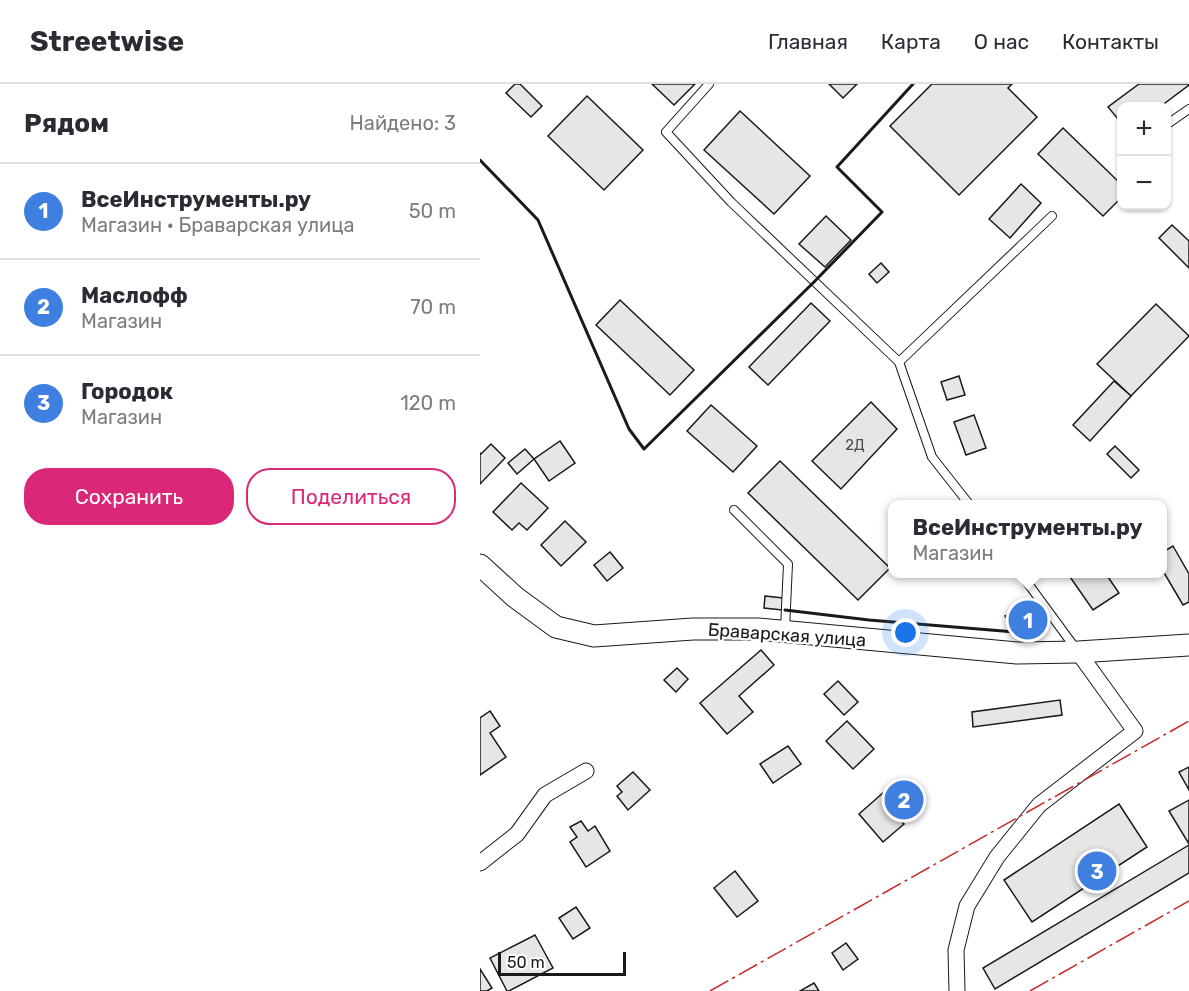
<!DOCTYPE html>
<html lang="ru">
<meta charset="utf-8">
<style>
body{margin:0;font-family:Rubik,sans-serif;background:#f2f2f3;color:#2b2b33}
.controls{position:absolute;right:18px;top:18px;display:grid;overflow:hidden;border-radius:12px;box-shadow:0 2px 4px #0004}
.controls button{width:54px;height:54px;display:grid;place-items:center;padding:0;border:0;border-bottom:2px solid #e1e1e2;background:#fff;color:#2b2b33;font:30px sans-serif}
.scale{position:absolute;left:18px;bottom:15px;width:128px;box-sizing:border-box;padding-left:6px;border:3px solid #1a1a1a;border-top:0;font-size:16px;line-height:21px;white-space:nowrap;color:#1a1a1a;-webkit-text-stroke:4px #fff;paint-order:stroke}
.you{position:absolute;left:426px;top:549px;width:21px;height:21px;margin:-15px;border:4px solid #fff;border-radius:50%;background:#1a73e8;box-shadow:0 0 0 9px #1a73e833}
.badge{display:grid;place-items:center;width:39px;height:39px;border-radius:50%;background:#db2777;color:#fff;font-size:20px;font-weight:700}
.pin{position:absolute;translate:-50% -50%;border:3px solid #fff;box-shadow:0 2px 6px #0006}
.popup{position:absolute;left:408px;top:416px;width:279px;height:78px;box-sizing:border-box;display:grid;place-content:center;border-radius:12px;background:#fff;filter:drop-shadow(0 2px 4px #0005);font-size:20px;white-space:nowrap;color:#7c7c81}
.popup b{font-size:22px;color:#2b2b33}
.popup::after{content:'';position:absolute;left:50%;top:100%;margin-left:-12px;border:12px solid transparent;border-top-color:#fff}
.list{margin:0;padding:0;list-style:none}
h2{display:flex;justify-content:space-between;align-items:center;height:78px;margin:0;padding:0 24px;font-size:26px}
h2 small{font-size:20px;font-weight:400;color:#7c7c81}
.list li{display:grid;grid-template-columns:39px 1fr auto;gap:18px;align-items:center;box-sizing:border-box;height:96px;padding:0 24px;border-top:2px solid #e1e1e2}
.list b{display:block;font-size:22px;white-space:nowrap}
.list p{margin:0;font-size:20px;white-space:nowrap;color:#7c7c81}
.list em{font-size:20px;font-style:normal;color:#7c7c81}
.actions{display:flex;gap:12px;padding:18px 24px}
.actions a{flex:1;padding:14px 0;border:2px solid #db2777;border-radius:24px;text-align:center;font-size:21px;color:#db2777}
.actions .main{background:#db2777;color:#fff}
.map{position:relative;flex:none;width:709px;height:907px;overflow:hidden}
header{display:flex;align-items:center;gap:36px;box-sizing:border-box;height:84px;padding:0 30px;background:#fff;border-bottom:2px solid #e1e1e2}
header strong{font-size:28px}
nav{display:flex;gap:33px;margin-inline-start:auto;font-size:21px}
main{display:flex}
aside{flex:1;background:#fff}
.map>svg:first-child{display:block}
</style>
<header>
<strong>Streetwise</strong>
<nav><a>Главная</a><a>Карта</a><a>О нас</a><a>Контакты</a></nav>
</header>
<main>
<aside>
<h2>Рядом<small>Найдено: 3</small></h2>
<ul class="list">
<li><span class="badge" style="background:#3f7fe0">1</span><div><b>ВсеИнструменты.ру</b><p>Магазин · Браварская улица</p></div><em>50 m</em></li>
<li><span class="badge" style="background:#3f7fe0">2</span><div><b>Маслофф</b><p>Магазин</p></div><em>70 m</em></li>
<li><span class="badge" style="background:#3f7fe0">3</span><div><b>Городок</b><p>Магазин</p></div><em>120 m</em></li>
</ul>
<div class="actions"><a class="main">Сохранить</a><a>Поделиться</a></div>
</aside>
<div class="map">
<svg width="709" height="907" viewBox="0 0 709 907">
<rect width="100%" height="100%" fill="#fff"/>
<!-- building -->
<g fill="#e6e6e6" stroke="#1a1a1a" stroke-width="1.5">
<path d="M35,0H40L62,22L51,33L26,9Z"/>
<path d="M172,0H215L194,21Z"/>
<path d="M349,0H377L363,14Z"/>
<path d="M452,0H532L528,4L557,33L479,111L410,42Z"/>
<path d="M659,0H709V1L681,22H642V40L628,23Z"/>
<path d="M107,12L163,66L124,106L68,52Z"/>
<path d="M260,27L330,92L294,130L224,66Z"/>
<path d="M583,44L642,101V113L623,132L558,70Z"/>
<path d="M541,100L561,119L530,154L509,135Z"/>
<path d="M346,132L371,156L345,183L319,160Z"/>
<path d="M692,141L709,157V184L679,154Z"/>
<path d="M401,179L409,188L397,199L389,190Z"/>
<path d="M140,216L214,286L190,311L116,241Z"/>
<path d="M331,219L350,237L288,301L269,283Z"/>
<path d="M676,220L709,252L651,312L617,280Z"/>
<path d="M479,292L485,311L467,316L461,298Z"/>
<path d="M634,297L651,312L610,357L593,341Z"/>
<path d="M391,318L417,345L361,405L332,377Z"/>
<path d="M231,321L277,362L253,388L207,347Z"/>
<path d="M494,331L506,364L486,371L474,338Z"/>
<path d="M80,357L95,379L69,397L54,375Z"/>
<path d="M11,360L25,374L0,400V369L1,370Z"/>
<path d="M635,362L659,386L651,394L627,370Z"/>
<path d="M45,365L54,375L37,390L28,379Z"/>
<path d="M300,377L410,484L378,516L268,409Z"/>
<path d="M41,399L68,424L47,446L39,439L32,446L13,428Z"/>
<path d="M85,437L106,458L81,482L61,461Z"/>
<path d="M693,462L709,490V518L703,521L683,487V468Z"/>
<path d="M130,468L143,484L127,497L114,481Z"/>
<path d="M588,490H626L639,509L613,526Z"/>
<path d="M285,512L303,514L302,526L284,524Z"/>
<path d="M548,518L557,534L535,548L525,532Z"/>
<path d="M281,566L294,581L259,612L273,628L247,650L220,619Z"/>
<path d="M197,584L208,595L196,608L184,596Z"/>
<path d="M358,597L378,618L364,631L344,610Z"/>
<path d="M580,616L582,631L493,643L492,628Z"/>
<path d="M10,627L20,642L10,649L26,673L0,691V634Z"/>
<path d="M367,637L394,665L373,685L346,657Z"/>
<path d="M308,662L321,680L293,699L280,680Z"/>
<path d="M709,683V706L699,688Z"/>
<path d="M153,688L170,706L148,726L137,712L142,708L137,702Z"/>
<path d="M424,699L437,714L416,732L424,740L403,758L379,730L413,700L417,705Z"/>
<path d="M709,716V760L689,727Z"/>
<path d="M639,720L667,763L552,838L524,796Z"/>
<path d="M101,737L108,747L115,742L130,767L106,783L90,758L97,753L90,743Z"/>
<path d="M709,761V789L515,905L503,884Z"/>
<path d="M255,787L278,817L257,833L234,804Z"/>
<path d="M96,823L110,844L93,855L79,834Z"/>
<path d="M55,851L73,884L29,907H27L10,874Z"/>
<path d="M366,859L378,875L363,886L352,869Z"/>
<path d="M0,885L12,904L7,907H0Z"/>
<path d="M334,899L339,907H320Z"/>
</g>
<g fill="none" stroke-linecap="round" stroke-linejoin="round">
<defs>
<g id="service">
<path d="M229,0L186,48L251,118L419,278L452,373L489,420"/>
<path d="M686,41L709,25"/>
<path d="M419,278L572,132"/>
<path d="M254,426L308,480L305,545"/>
<path d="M541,490L596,565"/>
</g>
<g id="minor">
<path d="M0,779L37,750L65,711L106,687"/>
<path d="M477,907L476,866L487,822L517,773L559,721L655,647L598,568"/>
</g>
<path id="secondary" d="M0,481L35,513L76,543L114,552L213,545H278L537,569L598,568L709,561"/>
</defs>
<!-- service casing -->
<use href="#service" stroke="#1a1a1a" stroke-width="10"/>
<!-- minor casing -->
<use href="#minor" stroke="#1a1a1a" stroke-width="17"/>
<!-- secondary casing -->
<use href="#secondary" stroke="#1a1a1a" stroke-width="23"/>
<!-- service -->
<use href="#service" stroke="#fff" stroke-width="8"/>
<!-- minor -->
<use href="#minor" stroke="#fff" stroke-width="15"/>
<!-- secondary -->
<use href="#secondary" stroke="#fff" stroke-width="21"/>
<!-- wall -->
<g stroke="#1a1a1a" stroke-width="3">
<path d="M0,76L58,136L149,345L164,365L334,198L402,128L357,83L433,0"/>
<path d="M305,526L389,536L535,548"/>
</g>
<!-- power -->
<g stroke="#c62828" stroke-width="1.5" stroke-dasharray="21 4.5 3 4.5" stroke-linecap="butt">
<path d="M230,907L709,637"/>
<path d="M550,907L709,817"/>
</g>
</g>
<g text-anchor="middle" stroke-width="4.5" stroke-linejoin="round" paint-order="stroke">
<!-- number labels -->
<g font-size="15" fill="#4d4d4d">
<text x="375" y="366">2Д</text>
</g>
<!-- street labels -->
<g font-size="18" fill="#1a1a1a" stroke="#fff">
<text transform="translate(307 551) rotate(4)" y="6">Браварская улица</text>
</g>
</g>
</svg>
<div class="controls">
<button>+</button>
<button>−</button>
</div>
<div class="scale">50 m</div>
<div class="you"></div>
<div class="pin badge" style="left:548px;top:536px;background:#3f7fe0">1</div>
<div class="popup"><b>ВсеИнструменты.ру</b>Магазин</div>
<div class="pin badge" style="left:424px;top:716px;background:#3f7fe0">2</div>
<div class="pin badge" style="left:617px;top:787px;background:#3f7fe0">3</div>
</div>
</main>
